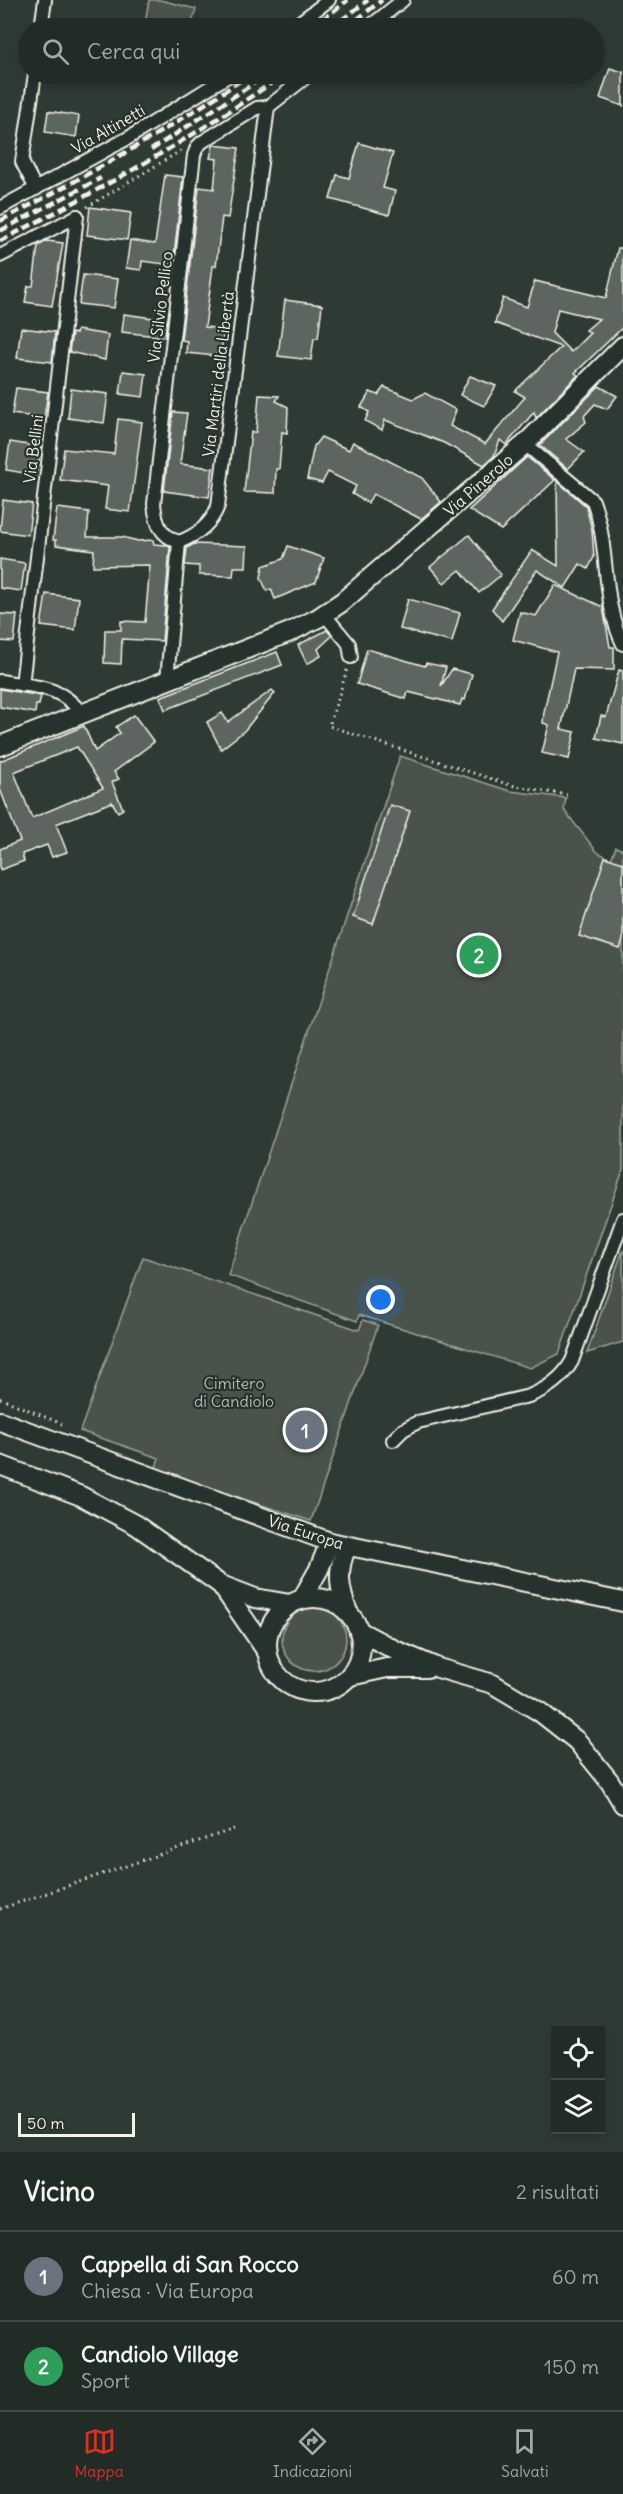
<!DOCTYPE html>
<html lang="it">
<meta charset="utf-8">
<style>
body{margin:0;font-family:Delius,sans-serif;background:#2a342f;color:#f1f3f6}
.controls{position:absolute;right:18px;bottom:18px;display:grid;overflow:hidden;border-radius:0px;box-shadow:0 3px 9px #0003}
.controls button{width:54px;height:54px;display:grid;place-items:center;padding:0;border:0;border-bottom:2px solid #3f4844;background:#222c27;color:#f1f3f6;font:30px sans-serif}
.scale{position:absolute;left:18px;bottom:15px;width:117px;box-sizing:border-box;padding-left:6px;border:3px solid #f4f1e8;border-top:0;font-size:16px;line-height:21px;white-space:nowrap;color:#f4f1e8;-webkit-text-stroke:4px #26332d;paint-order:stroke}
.you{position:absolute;left:381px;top:1300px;width:21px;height:21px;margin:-15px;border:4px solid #fff;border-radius:50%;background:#1a73e8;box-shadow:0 0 0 9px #1a73e833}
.badge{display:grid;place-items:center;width:39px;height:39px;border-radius:50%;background:#d93025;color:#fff;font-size:20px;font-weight:700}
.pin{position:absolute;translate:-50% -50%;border:3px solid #fff;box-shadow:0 2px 6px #0006}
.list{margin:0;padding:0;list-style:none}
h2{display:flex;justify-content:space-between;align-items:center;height:78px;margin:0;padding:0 24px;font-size:26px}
h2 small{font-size:20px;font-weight:400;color:#a2a7a7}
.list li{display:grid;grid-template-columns:39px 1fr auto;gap:18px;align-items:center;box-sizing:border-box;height:90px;padding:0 24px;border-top:2px solid #3f4844}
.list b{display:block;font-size:22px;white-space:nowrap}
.list p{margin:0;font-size:20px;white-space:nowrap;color:#a2a7a7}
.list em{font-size:20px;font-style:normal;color:#a2a7a7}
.icon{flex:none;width:33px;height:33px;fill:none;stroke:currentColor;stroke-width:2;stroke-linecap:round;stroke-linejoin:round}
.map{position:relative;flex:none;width:623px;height:2152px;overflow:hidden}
.search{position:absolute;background:#222c27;box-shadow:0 3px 9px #0003;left:18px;right:18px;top:18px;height:66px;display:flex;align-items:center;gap:15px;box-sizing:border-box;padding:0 21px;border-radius:33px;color:#a2a7a7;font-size:22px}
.sheet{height:258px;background:#222c27}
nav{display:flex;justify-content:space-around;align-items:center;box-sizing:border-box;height:84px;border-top:2px solid #3f4844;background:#222c27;font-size:16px;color:#a2a7a7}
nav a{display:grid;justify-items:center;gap:3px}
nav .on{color:#d93025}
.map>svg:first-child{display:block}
</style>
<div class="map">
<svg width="623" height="2152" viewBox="0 0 623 2152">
<rect width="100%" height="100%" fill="#2e3b34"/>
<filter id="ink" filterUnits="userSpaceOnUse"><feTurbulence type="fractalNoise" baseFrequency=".0167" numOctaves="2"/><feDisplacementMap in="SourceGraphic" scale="12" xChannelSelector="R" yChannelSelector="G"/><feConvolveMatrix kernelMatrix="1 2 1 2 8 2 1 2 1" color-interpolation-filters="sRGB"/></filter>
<g filter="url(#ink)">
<!-- green -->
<g fill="#48524c" stroke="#9ea29a" stroke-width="1.5">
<path d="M149,0H160L196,9L191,28H144Z"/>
<path d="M400,756L510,791L566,798L564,810L597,852L611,859L616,847L623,850V1170L559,1354L530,1368L359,1315L357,1321L228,1275Z"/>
<path d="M623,1250V1342L587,1353Z"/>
<path d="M143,1257L359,1330L363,1320L378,1325L311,1521L155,1470L159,1458L80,1431Z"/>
<circle cx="314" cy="1639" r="32"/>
</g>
<!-- building -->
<g fill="#5c655e" stroke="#f4f1e8" stroke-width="1.5" fill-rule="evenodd">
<path d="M610,68L623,72V106L600,98Z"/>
<path d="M48,111L79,116L76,137L45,132Z"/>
<path d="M359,143L393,153L383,188L395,191L389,215L330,199L337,175L349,178Z"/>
<path d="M213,145L239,148L228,218L222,217L216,266H213L205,327L224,329L221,351H217L216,356L186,353L187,341L181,340L199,187L214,189L217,159L210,158Z"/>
<path d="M165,175L183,177L173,265L142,261L141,270L126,268L130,240L155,244Z"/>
<path d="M90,207L131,213L127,240L87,235Z"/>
<path d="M47,241L63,243L52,306L25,302L28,286H33L38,246Z"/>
<path d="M618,248H623V327L575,373L578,375L536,418L534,412L506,445L500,440L494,456L484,465L444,443L385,420L382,430L365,421L369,412L361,407L370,392L378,395L384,387L413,399L425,393L456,410L450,426L485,444L525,397L515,391L561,347L495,323L503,298L527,307L535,281L606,298ZM558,309L599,319L586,330L590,333L571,352L552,333Z"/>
<path d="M83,275L118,279L114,308L79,304Z"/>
<path d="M285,300L322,305L318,338H314L311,360L278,356Z"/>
<path d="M124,314L167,320L165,337L122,332Z"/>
<path d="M21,328L55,332L52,362L17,358Z"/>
<path d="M77,330L108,335L105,360L69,352L72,333L76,334Z"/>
<path d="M123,371L146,374L143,397L120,394Z"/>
<path d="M470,376L496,386L484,406L460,395Z"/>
<path d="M599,386L617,396L607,409L595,404L584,416L586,422L566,439L584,452L568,469L540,445Z"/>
<path d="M16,388L48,392L44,418L12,414Z"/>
<path d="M71,389L108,394L104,423L68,418Z"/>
<path d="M259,395L279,396L276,401L288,407L287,433L282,432L279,469H276L275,493L244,492L251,432H256Z"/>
<path d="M173,412L187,413L180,464L213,468L209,497L164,491Z"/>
<path d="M118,419L142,422L130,512L105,509L108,486L60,480L64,449L114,454Z"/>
<path d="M321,437L349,450L353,442L422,478L441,502L421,519L373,494L368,503L352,494L356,486L328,472L322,483L307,479L314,446Z"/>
<path d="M10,442L41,447L36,475L6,470Z"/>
<path d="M527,457L555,480L501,530L469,510Z"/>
<path d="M557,481L586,506L592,530L594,557L588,569L580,564L565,588L537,570L502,621L492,609L532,550L558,566Z"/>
<path d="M3,500L32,504L28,535L0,531Z"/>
<path d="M57,508L89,512L87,537H122L138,541L153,540L154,544L165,545L170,547L162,641L122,639L121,664L104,663L105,630H121V621L145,622L150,565L93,566L94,550L56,545V540H53Z"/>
<path d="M469,535L501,575L479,593L460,570L444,583L430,567Z"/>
<path d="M194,544L247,546L246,567H234L233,576L199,575V566L185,565L187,548Z"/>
<path d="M288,546L324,558L316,582L275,599L271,589L267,591L261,578L263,566L283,559Z"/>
<path d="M0,559L25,563L21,591L0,588Z"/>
<path d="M555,585L603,607L610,647H614V670L574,669L561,729L575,732L569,759L542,753L549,725L543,723L544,712L557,652L513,640L520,612L536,616Z"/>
<path d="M46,594L79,598L75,630L41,626Z"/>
<path d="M408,599L460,613L452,642L400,629Z"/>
<path d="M0,614L17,615L14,642L0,641Z"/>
<path d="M327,630L332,636L318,649L321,656L307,664L298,645Z"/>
<path d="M367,649L425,666L426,663L446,667L441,686L452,669L472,674L465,700L462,699L460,705L408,692L406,699L357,684Z"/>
<path d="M277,652L282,665L165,710L160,697Z"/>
<path d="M619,670L623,671V744L596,738L601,716L606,717Z"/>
<path d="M0,689L41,696L39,705H36L35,713L0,707Z"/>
<path d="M272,690L275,693L244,731L221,749L207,722L222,713L228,722Z"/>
<path d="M134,715L154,742L114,772L119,779L112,782L123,809L118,812L112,802L56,824L67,852L52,857L47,845L22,854L24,861L0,870V849L20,841L0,789V761L84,726L95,751L120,733L116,727ZM77,747L103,788L32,818L14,772Z"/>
<path d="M390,805L410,811L373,924L353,917Z"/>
<path d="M605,857L623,863V940L620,949L579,936Z"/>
<path d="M299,1418L320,1425L315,1442L294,1436L291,1428Z"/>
</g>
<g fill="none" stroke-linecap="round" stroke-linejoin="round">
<defs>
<g id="street">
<path d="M41,28L45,0"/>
<path d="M292,28L329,0"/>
<path d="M368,28L403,0"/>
<path d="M35,74L22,162L36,189"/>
<path d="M0,208L130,137L231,74"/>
<path d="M0,256L77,216"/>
<path d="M525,444L593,501C610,546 601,600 623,644"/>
<path d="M179,542C197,535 211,525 218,506L268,107L310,74"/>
<path d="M179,542C160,536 156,523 154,504L194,155L197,147L202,142L257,108L268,107"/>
<path d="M324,614L349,644L351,657"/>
<path d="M167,680L179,542"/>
<path d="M0,681C34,687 60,684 82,714"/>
<path d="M22,685L77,216"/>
<path d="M393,1440L403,1430L418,1422L529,1396C547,1389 562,1379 572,1361L623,1219"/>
</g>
<g id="secondary">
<path d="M0,746L290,632L318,618L342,602L525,444L623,346"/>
<path d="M0,1421L330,1542L623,1602"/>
<path d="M0,1465L81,1496L136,1525L221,1585L255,1598L290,1604"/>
<path d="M347,1547C336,1570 339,1589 348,1612"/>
<path d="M221,1585L267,1652"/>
<circle cx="314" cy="1645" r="47"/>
<path d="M302,1599L319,1569L330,1542"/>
<path d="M359,1631L395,1650L438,1668L493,1684L540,1712L577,1741L610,1782L623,1804"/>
<path d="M350,1676L387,1668H427"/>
</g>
</defs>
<!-- street casing -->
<use href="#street" stroke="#f4f1e8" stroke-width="16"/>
<!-- secondary casing -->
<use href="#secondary" stroke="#f4f1e8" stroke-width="22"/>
<!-- path -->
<g stroke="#f4f1e8" stroke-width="3" stroke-dasharray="1.5 4.5" stroke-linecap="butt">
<path d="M87,207L182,150"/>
<path d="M347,670L329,726L510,785L567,795"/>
<path d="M0,1398L62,1424"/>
<path d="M0,1909L234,1829"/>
</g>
<!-- street -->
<use href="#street" stroke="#26332d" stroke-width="12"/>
<!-- secondary -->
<use href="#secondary" stroke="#26332d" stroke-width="18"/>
<!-- rail -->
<g stroke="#f4f1e8" stroke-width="4.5" stroke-dasharray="9 4.5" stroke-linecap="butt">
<path d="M311,28L348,0"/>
<path d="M331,28L368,0"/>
<path d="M346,28L382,0"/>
<path d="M151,150L259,80"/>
<path d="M0,221C87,176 170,129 250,74"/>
<path d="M0,231L101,178"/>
<path d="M0,241C98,191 194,138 284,74"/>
</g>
</g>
</g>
<g text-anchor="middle" stroke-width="4.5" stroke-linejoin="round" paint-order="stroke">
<!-- street labels -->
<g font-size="16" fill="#f4f1e8" stroke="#26332d">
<text transform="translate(108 129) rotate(-30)" y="6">Via Altinetti</text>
<text transform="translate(160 307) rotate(-83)" y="6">Via Silvio Pellico</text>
<text transform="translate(218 374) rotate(-83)" y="6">Via Martiri della Libertà</text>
<text transform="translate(33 449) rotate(-83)" y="6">Via Bellini</text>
<text transform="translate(478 485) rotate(-41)" y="6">Via Pinerolo</text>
<text transform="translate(306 1532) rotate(18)" y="6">Via Europa</text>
</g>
<!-- park labels -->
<g font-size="16" fill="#b8b9b1" stroke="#26332d">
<text x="234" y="1389">Cimitero<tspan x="234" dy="18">di Candiolo</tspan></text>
</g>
</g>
</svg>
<div class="controls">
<button><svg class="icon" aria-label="locate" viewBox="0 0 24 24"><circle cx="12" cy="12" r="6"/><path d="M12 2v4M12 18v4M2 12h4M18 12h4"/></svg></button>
<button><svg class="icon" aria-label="layers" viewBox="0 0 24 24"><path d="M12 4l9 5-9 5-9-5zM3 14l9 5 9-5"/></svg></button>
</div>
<div class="scale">50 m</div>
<div class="you"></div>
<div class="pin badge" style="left:305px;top:1430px;background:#6b7280">1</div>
<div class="pin badge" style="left:479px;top:955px;background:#2e9e5b">2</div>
<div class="search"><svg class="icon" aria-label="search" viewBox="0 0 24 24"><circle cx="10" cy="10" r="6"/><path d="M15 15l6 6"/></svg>Cerca qui</div>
</div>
<section class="sheet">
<h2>Vicino<small>2 risultati</small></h2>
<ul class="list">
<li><span class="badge" style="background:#6b7280">1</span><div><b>Cappella di San Rocco</b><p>Chiesa · Via Europa</p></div><em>60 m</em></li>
<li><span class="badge" style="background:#2e9e5b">2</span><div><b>Candiolo Village</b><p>Sport</p></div><em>150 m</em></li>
</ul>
</section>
<nav>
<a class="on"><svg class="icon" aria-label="map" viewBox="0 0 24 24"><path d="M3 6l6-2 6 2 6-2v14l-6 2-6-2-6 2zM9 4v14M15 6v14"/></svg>Mappa</a>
<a><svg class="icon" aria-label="directions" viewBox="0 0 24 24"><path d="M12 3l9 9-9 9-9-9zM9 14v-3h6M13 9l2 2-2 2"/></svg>Indicazioni</a>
<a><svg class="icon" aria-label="saved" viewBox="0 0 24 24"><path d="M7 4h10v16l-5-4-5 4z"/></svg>Salvati</a>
</nav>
